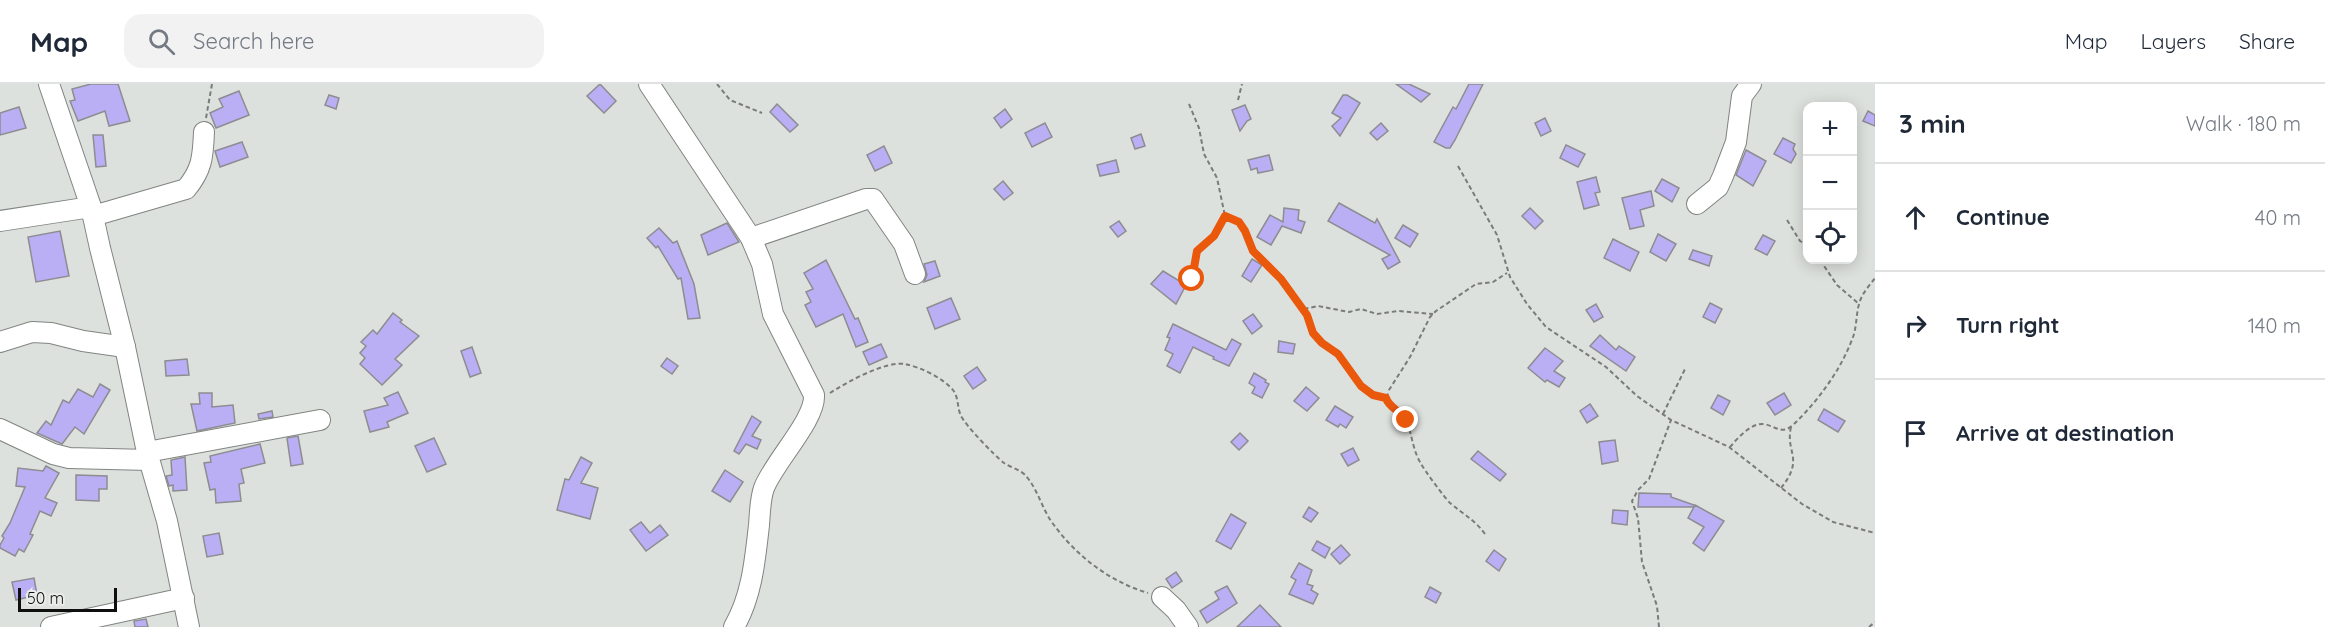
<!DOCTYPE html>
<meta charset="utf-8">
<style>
body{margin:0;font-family:Quicksand,sans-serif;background:#f2f2f3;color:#1f2937}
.controls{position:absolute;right:18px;top:18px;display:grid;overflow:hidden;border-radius:12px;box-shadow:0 3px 15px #0003}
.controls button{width:54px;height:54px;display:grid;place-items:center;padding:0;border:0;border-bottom:2px solid #e0e1e3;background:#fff;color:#1f2937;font:30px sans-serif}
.scale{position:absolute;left:18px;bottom:15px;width:99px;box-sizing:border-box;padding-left:6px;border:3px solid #0e0f0e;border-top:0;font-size:16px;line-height:21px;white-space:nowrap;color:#0e0f0e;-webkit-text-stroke:4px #eaeeeb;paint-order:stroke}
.stop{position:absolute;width:18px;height:18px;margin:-14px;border:4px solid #ea580c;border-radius:50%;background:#fff}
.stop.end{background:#ea580c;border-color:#fff;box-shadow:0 2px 6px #0008}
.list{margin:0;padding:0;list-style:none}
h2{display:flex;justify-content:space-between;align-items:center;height:78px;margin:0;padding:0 24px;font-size:26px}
h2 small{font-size:20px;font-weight:400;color:#747a83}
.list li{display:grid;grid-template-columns:39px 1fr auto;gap:18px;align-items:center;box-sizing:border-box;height:108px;padding:0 24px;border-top:2px solid #e0e1e3}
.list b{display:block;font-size:22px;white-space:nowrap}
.list em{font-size:20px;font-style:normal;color:#747a83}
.icon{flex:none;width:33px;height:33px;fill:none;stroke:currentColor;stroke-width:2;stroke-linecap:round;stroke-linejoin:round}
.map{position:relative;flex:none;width:1875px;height:543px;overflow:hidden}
header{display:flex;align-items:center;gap:36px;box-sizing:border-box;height:84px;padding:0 30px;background:#fff;border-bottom:2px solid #e0e1e3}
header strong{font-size:28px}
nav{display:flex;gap:33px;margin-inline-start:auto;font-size:21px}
.search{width:420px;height:54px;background:#f2f2f3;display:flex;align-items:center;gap:15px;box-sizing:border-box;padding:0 21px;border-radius:18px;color:#747a83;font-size:22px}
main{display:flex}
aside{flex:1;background:#fff}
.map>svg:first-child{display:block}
</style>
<header>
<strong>Map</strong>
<div class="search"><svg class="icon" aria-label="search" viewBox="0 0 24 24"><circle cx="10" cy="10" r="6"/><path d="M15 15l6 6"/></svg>Search here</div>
<nav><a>Map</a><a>Layers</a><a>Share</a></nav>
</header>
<main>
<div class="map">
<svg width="1875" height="543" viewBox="0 0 1875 543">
<rect width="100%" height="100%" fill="#dde1de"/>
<!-- building -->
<g fill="#baaff5" stroke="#8d8c91" stroke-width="1.5">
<path d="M91,0H118L130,37L109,42L105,27L78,37L70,17L75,16L72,5Z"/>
<path d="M600,0L616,17L604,29L587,12Z"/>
<path d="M1396,0H1409L1430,10L1421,18Z"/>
<path d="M1469,0H1483L1455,56L1450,64H1446L1434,58L1453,23L1456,25Z"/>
<path d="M239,7L249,31L216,44L210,29L223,23L219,15Z"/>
<path d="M329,11L339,14L336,25L325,21Z"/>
<path d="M1343,11H1347L1360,19L1340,52L1332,42L1341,34L1332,29Z"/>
<path d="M777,20L798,41L790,48L770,28Z"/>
<path d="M1245,21L1251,35L1247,37L1240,47L1232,26Z"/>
<path d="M19,23L26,44L0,51V29Z"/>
<path d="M1005,25L1012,35L1001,44L994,34Z"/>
<path d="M1868,27L1875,31V42L1863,37Z"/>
<path d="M1545,34L1551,47L1541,52L1535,39Z"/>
<path d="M1045,39L1052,53L1032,63L1025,49Z"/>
<path d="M1381,39L1388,47L1377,56L1370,49Z"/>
<path d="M1141,50L1145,62L1135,65L1131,54Z"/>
<path d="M93,51H103L106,82L96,83Z"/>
<path d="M1783,54L1795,60L1793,65L1796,70L1791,79L1774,70Z"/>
<path d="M242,58L248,73L220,83L215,67Z"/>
<path d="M1566,61L1585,70L1578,83L1560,74Z"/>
<path d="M884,62L892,79L875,87L867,71Z"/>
<path d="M1746,66L1766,77L1753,102L1736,91Z"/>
<path d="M1269,71L1273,86L1258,89L1257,84L1251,86L1248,76Z"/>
<path d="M1116,76L1119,88L1100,92L1097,81Z"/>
<path d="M1596,93L1600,108L1595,109L1599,121L1584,125L1577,98Z"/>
<path d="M1662,95L1679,104L1672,118L1655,107Z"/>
<path d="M1003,97L1013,109L1004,116L994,105Z"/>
<path d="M1651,107L1654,122L1640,126L1644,142L1630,145L1622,114Z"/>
<path d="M1339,119L1375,139L1377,135L1400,178L1388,185L1382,175L1390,171L1328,137Z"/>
<path d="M1284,124L1299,126L1298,136L1305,138L1301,149L1282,142L1271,161L1257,153L1270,131L1283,138Z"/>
<path d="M1530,124L1543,137L1535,145L1522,132Z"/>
<path d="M1119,137L1126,147L1118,153L1110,143Z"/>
<path d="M727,139L739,158L708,171L701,151Z"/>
<path d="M1403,141L1418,150L1410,163L1395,154Z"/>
<path d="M659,144L673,159L677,157L694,200L700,234L688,235L681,194L678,195L658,162L656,164L647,154Z"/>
<path d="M60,147L69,192L36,198L28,153Z"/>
<path d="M1658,150L1676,160L1666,177L1650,168Z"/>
<path d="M1763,151L1775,157L1767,171L1755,165Z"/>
<path d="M1613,155L1639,168L1630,187L1604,174Z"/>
<path d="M1693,166L1712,172L1709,182L1689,175Z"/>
<path d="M1252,175L1262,181L1251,198L1242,192Z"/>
<path d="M826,176L855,235L858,234L868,258L856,263L843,230L816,243L805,221L811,218L806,208L813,205L804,189Z"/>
<path d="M935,177L940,192L924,198L927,191L924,180Z"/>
<path d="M1163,187L1186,201L1176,220L1151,200Z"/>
<path d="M951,214L960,235L935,245L927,224Z"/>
<path d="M1710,219L1722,225L1715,239L1703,233Z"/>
<path d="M1596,220L1603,233L1594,238L1586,226Z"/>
<path d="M393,229L402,236L400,238L419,252L395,275L402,281L382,301L360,280L365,274L360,269L366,262L361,258L373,246L377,250Z"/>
<path d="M1253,230L1262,242L1252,250L1243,237Z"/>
<path d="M1173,240L1226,266L1232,255L1241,260L1229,282L1213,275L1214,273L1193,263L1180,289L1167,282L1173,270L1165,266L1170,254L1167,253Z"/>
<path d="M1600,251L1616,266L1619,262L1635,273L1626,287L1590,262Z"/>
<path d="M1279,257L1295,260L1293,270L1278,268Z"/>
<path d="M881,260L887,273L869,281L863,268Z"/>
<path d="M472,263L481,289L470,293L461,267Z"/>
<path d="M1545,264L1563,277L1554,287L1565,294L1559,303L1547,296L1545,298L1528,284Z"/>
<path d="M667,274L678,282L672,290L661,282Z"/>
<path d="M187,275L189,291L166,292L165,277Z"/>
<path d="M977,283L986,296L973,305L964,292Z"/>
<path d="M1254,289L1266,296L1265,298L1269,300L1262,314L1252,309L1255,303L1249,299Z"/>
<path d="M100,300L110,306L84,350L75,343L62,360L37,349L46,337L51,341L63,316L69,319L78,305L93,313Z"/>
<path d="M1306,303L1319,314L1307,327L1294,317Z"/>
<path d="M398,308L408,329L387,338L389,343L370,348L364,327L388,321L384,314Z"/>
<path d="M199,309H212V323L233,321L235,339L197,347L191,320H200Z"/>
<path d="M1784,309L1791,321L1775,331L1767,319Z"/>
<path d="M1718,311L1730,317L1723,331L1711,324Z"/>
<path d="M1590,320L1598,332L1587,339L1580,327Z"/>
<path d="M1335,322L1353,333L1346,344L1340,340L1338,343L1326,336Z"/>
<path d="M1824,325L1845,337L1838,348L1818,336Z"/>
<path d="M272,327L273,333L259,335L258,330Z"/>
<path d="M752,332L761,338L752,352L761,356L757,365L746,360L739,370L734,367Z"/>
<path d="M1240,349L1248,357L1239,366L1231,358Z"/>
<path d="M298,352L303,380L291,382L287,354Z"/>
<path d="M434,354L446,380L427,388L415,362Z"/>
<path d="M1615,356L1618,377L1602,380L1599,358Z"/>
<path d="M260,360L265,379L241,385L244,399L239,400L241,417L216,419L215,405L210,406L204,379L211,378L210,372Z"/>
<path d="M1353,364L1359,376L1348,382L1341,370Z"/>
<path d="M1478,367L1506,390L1500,397L1471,375Z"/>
<path d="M185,373L187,406L173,407V401L169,402L166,392L172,391L171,376Z"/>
<path d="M581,373L592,379L581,399L598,404L590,435L557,426L565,395L569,396Z"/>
<path d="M46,382L59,389L45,414L57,419L51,432L40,427L30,450L33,451L24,468L19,465L15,472L0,464V461L4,454L2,452L10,439L25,403L16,402L18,384L43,387Z"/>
<path d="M725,386L743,398L730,418L712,407Z"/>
<path d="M76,391L107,392V405H99V417L76,416Z"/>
<path d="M1639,409L1671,410V413L1694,421V423H1638Z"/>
<path d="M1695,421L1724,437L1704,467L1693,459L1704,443L1688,434Z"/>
<path d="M1309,423L1318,429L1311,438L1303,433Z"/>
<path d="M1613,426L1628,427L1627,441L1612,439Z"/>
<path d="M1231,430L1246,439L1231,465L1216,457Z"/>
<path d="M641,438L650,449L660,441L668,451L646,467L630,446Z"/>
<path d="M219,449L223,470L207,473L203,452Z"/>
<path d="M1317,457L1330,464L1325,474L1312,466Z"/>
<path d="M1341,461L1350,471L1340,480L1331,470Z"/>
<path d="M1494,466L1506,475L1499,487L1486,477Z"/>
<path d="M1299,479L1312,486L1307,500L1313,502L1311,506L1318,510L1313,520L1289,510L1296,496L1291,493Z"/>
<path d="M1176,488L1182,497L1172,504L1166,495Z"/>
<path d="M34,494L37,511L16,516L12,498Z"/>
<path d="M1227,502L1237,519L1207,539L1200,527L1219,515L1215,508Z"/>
<path d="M1430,503L1441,509L1436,519L1425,513Z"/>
<path d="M1260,521L1281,543H1237Z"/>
<path d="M146,535L148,543H135L134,537Z"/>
</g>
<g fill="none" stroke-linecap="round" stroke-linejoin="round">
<defs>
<g id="minor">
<path d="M49,0L91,123L100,164L125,263L147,368L167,437L189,543"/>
<path d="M649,0L751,154L762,180L773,230L814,311C816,335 774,378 764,404C760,415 760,429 759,441C755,476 752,512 734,543"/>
<path d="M1697,120L1718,103L1723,92L1736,58L1742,12L1751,0"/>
<path d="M93,132L186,105C202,86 203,73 204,48"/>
<path d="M0,137L91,123"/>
<path d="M751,154L866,115H873L904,160L915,190"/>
<path d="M0,258L32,248L51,249L83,257L125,263"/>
<path d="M0,345L53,370L69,374L149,376"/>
<path d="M147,368L320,336"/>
<path d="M1162,513L1176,526L1188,543"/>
<path d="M51,543L184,514"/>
</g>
</defs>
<!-- minor casing -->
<use href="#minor" stroke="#818582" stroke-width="22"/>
<!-- path -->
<g stroke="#797c7a" stroke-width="2" stroke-dasharray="4.5 3" stroke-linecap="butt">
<path d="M717,0L730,16L762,29"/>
<path d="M1238,16L1242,0"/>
<path d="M1189,20L1199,44L1204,70L1217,94L1225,132L1238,138L1245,147L1253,167L1281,195L1307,231L1313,249L1322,259L1338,270L1361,302L1373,311L1386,313"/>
<path d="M206,34L212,0"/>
<path d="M1458,82L1497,151L1510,193L1527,220L1546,243L1606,283L1637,312L1671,336L1729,363L1802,420L1833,438L1875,449"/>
<path d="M1787,136L1800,157L1808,162"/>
<path d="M1820,176L1837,201L1859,220"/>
<path d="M1192,195L1197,167L1214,152L1225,132"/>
<path d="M1304,225L1318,222L1349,228L1361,225L1377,230L1398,227L1433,230"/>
<path d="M830,309C847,298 885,277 905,280C920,283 943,294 953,306C959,314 957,324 961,332C967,343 994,371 1004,379C1010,383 1018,385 1024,390C1037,403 1041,422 1051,437C1075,471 1108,497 1148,509"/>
<path d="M1663,330L1686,283"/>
<path d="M1730,363C1738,354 1750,339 1764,340C1775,342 1782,351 1793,341C1818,317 1841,286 1853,253C1857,242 1856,228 1860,217C1863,208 1870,201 1875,194"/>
<path d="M1781,404C1805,374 1785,369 1791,343"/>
<path d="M1485,450C1474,435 1464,431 1450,419C1445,414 1424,386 1420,378C1412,364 1412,348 1405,334C1398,321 1382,325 1389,306L1410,273L1430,233L1436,227L1476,200L1493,198L1507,189"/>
<path d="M1659,543L1657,522L1642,478L1638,434L1632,417L1638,406L1649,395L1671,336"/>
<path d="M1869,543L1875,538"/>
</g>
<!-- minor -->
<use href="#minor" stroke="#fff" stroke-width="20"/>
</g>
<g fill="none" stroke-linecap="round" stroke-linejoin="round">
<!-- route -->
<path stroke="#ea580c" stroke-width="8" d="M1192,195L1197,167L1214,152L1225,132L1239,138L1245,147L1253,167L1281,195L1307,231L1313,249L1322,259L1338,270L1361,302L1373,311L1386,314C1389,324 1400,326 1406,336"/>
</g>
</svg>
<div class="controls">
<button>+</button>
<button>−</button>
<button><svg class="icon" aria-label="locate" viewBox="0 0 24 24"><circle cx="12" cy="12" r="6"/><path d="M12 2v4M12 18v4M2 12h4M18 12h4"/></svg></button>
</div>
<div class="scale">50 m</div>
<div class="stop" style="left:1192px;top:195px"></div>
<div class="stop end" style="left:1406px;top:336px"></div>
</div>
<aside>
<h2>3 min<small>Walk · 180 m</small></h2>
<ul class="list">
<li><svg class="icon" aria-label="ahead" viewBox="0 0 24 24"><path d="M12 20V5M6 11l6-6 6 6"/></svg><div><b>Continue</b></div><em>40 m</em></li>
<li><svg class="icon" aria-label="right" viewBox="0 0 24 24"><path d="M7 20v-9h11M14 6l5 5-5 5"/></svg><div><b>Turn right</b></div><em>140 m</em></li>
<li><svg class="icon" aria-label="arrive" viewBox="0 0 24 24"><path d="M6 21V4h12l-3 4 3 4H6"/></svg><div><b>Arrive at destination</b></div></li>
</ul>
</aside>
</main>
